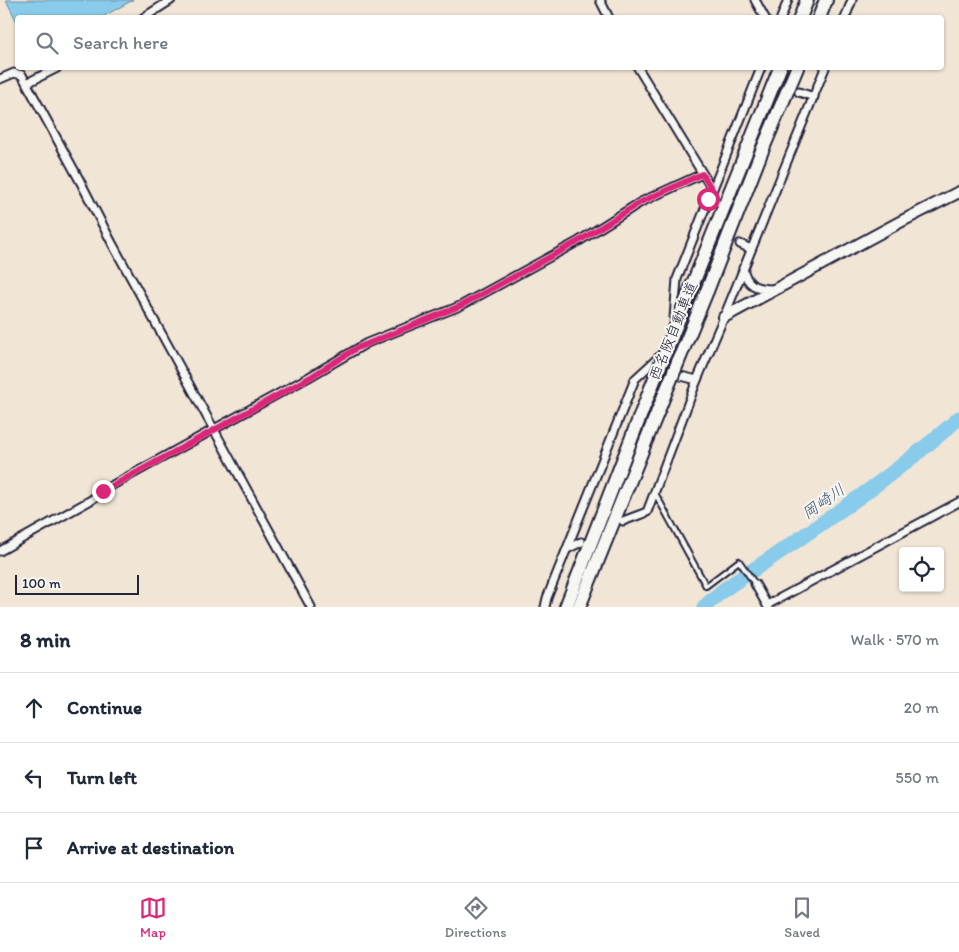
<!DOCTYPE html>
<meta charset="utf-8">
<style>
body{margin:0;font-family:Itim,"Klee One",sans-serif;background:#f6f6f7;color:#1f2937}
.controls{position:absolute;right:15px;bottom:15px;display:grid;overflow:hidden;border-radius:5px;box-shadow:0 1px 4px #0004}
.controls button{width:45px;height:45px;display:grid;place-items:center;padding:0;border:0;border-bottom:1px solid #e0e1e3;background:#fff;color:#1f2937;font:25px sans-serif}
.scale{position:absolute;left:15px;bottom:12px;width:124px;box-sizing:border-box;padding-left:5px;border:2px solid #22223b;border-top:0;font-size:14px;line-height:18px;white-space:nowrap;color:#22223b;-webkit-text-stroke:4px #f6f6f2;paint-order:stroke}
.stop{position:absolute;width:15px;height:15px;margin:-11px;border:4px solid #db2777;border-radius:50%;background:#fff}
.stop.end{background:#db2777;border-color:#fff;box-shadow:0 1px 5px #0008}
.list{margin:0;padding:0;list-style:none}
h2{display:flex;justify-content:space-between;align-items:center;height:65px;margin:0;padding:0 20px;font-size:21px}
h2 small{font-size:16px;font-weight:400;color:#747a83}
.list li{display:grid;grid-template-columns:32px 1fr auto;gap:15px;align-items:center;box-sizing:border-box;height:70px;padding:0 20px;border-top:1px solid #e0e1e3}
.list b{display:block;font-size:19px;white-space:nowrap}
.list em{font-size:16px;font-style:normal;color:#747a83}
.icon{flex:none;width:28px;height:28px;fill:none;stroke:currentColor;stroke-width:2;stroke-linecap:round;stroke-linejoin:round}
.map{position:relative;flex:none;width:959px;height:607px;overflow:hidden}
.search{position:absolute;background:#fff;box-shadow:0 1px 4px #0004;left:15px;right:15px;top:15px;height:55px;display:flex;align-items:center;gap:12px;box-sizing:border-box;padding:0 18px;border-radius:5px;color:#747a83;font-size:19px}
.sheet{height:275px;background:#fff}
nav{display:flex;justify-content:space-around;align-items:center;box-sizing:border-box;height:70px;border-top:1px solid #e0e1e3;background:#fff;font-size:14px;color:#747a83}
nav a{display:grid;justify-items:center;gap:2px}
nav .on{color:#db2777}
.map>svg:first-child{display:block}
</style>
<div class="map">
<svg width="959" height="607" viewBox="0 0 959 607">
<rect width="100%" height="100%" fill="#f1e5d6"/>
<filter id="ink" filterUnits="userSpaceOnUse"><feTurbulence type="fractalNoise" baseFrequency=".02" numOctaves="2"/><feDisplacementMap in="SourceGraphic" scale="10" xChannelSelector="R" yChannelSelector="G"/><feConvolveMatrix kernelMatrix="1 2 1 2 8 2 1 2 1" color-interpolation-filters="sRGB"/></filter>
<g filter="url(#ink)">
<!-- water -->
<path fill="#88cbea" stroke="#5f87a4" d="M6,0H133L102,17L18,18L17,22Z"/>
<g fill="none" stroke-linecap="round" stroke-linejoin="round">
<!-- river -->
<path stroke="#88cbea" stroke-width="15" d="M704,607L722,591C803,536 886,483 959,418"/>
<!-- street-tunnel -->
<g stroke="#c8beb7" stroke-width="7" stroke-dasharray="7 3.5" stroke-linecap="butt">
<path d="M787,68L799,92"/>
<path d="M721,211L740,244"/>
</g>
<defs>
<path id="lane" d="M655,493L706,586L739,561L755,584"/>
<g id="street">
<path d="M600,0L609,18"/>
<path d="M755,0L765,18"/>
<path d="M143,18L171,0"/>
<path d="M781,18L788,0"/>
<path d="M845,18L852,0"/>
<path d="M638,68L712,189"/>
<path d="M0,79L14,73L22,75L80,181L113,245L311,607"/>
<path d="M27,83L57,68"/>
<path d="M799,92L814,97"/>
<path d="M708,199L716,202"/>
<path d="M740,244L751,249"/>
<path d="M743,268C747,286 756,289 773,289"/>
<path d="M674,318L677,279L761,68"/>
<path d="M657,370L697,380"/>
<path d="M623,521L647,512L697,380L724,317L825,68"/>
<path d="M567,549L581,542"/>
<path d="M0,551L91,500L109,487L309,377L367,343L460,306L579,241L641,202L702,174"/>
<path d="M755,584L768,607"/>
<path d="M767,605L959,502"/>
<path d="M545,607L547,598L635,379L660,356"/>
</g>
<path id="secondary" d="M724,317L900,222L959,192"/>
<g id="highway">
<path d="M800,18L807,0"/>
<path d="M819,18L826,0"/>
<path d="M692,286L780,68"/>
<path d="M707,291L759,158L797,68"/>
<path d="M566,607L651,388"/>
<path d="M579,607L664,396"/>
</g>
</defs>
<!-- lane casing -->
<use href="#lane" stroke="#22223b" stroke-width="8"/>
<!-- street casing -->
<use href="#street" stroke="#22223b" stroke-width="11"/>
<!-- secondary casing -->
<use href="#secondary" stroke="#22223b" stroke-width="14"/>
<!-- highway casing -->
<use href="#highway" stroke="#22223b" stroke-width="16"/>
<!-- lane -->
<use href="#lane" stroke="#f6f6f2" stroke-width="4"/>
<!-- street -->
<use href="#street" stroke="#f6f6f2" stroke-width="7"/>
<!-- secondary -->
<use href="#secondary" stroke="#f6f6f2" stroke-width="10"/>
<!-- highway -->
<use href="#highway" stroke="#f6f6f2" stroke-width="12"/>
<defs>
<g id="highway-bridge">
<path d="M651,388L692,286"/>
<path d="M664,396L707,291"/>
</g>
</defs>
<!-- highway-bridge casing -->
<use href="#highway-bridge" stroke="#22223b" stroke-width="16" stroke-linecap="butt"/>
<!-- highway-bridge -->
<use href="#highway-bridge" stroke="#f6f6f2" stroke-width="12"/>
</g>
</g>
<g fill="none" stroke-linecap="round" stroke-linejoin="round" filter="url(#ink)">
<!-- route -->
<path stroke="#db2777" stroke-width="6" d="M103,491L309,378L357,348L460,306L579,241L641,202L702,174L712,189L708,199"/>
</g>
<g text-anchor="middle" stroke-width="4" stroke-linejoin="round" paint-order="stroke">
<!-- street labels -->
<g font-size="15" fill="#22223b" stroke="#f6f6f2">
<text transform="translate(673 331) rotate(-68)" y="5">西名阪自動車道</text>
</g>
<!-- water labels -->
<g font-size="16" font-style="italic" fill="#415570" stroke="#f6f6f2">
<text transform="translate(823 501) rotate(-35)" y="6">岡崎川</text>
</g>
</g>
</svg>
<div class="controls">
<button><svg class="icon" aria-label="locate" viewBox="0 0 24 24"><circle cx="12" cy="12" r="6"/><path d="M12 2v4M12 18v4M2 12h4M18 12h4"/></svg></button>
</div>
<div class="scale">100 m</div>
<div class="stop" style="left:708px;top:199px"></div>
<div class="stop end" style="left:103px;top:491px"></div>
<div class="search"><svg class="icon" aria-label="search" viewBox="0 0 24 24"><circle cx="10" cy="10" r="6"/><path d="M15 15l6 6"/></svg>Search here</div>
</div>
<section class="sheet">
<h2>8 min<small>Walk · 570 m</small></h2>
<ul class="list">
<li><svg class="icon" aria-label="ahead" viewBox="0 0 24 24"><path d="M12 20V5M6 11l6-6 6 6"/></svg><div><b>Continue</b></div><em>20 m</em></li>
<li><svg class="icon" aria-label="left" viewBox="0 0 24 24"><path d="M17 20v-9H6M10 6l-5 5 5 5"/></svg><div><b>Turn left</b></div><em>550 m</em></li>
<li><svg class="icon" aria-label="arrive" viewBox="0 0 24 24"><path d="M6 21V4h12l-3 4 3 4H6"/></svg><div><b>Arrive at destination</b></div></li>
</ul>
</section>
<nav>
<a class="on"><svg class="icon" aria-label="map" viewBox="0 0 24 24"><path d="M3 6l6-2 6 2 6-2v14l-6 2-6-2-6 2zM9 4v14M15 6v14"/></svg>Map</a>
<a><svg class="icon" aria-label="directions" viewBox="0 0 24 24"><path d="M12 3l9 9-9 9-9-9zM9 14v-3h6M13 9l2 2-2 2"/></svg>Directions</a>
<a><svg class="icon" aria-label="saved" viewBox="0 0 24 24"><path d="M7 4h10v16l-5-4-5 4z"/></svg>Saved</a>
</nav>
